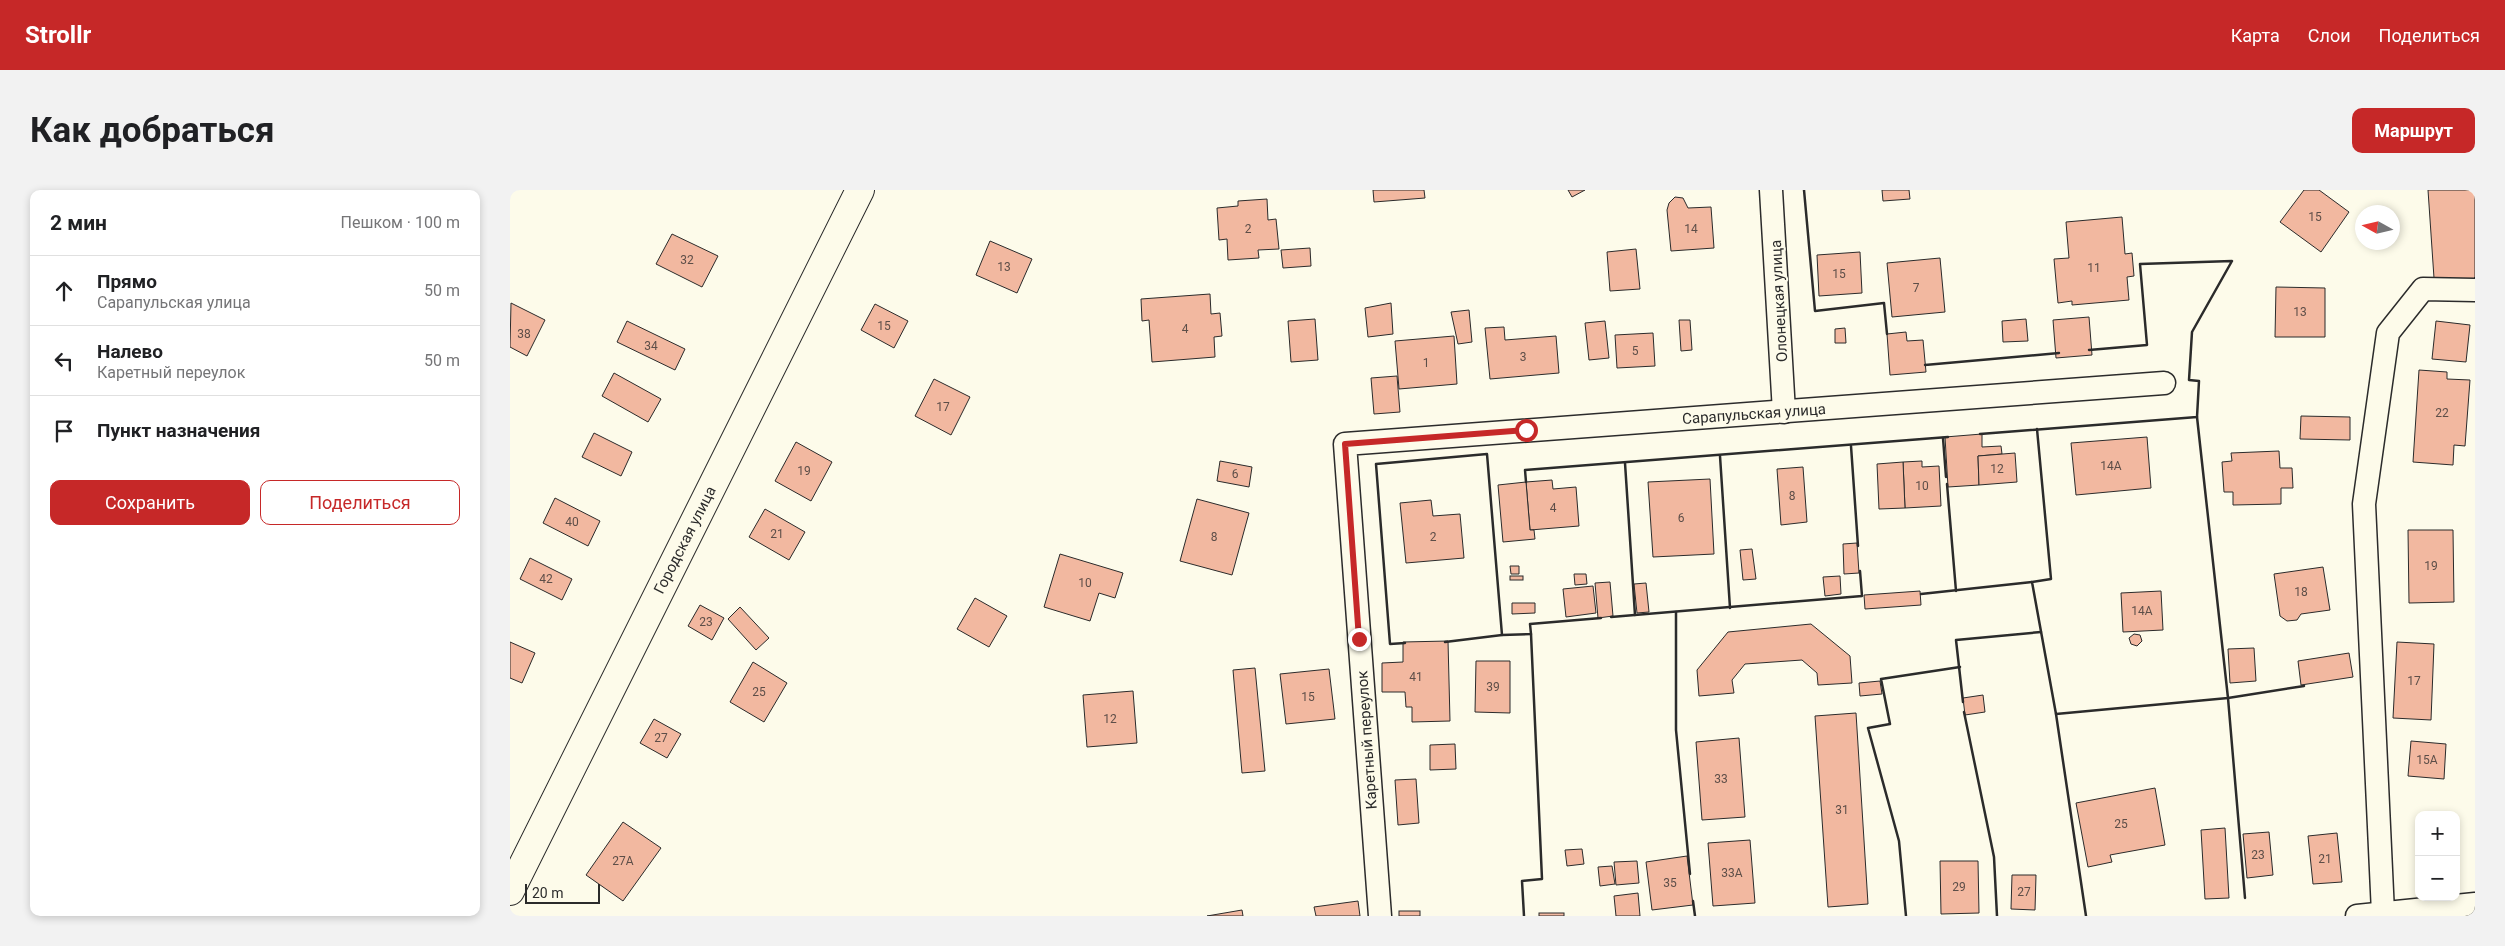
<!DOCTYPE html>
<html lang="ru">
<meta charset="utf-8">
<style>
body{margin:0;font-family:Roboto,sans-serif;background:#f2f2f2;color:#202124}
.controls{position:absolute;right:15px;bottom:15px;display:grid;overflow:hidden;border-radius:10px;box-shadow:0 2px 8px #0003}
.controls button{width:45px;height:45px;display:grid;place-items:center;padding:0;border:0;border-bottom:1px solid #e0e0e0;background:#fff;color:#202124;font:25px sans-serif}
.compass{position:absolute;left:1845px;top:15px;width:45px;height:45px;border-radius:50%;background:#fff;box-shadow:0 2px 8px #0003;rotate:278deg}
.scale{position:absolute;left:15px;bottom:12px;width:75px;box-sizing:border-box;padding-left:5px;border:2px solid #2b2b2b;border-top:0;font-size:14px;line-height:18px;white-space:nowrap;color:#2b2b2b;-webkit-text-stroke:4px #fdfbea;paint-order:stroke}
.stop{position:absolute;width:15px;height:15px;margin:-11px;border:4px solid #c62828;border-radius:50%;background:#fff}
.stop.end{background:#c62828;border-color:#fff;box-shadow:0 1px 5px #0008}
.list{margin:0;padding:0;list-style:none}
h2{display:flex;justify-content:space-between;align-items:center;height:65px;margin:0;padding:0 20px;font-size:21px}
h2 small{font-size:16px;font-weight:400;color:#757577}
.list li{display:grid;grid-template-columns:32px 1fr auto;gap:15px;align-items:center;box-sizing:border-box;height:70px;padding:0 20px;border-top:1px solid #e0e0e0}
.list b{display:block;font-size:19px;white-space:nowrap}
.list p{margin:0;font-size:16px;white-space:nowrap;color:#757577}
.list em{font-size:16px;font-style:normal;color:#757577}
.actions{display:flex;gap:10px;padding:15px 20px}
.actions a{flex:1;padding:11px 0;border:1px solid #c62828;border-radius:10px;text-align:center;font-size:18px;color:#c62828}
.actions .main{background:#c62828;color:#fff}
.icon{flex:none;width:28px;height:28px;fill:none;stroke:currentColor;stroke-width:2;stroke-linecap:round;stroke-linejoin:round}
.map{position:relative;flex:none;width:1965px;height:726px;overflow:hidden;border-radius:10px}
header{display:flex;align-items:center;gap:30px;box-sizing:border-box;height:70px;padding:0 25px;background:#c62828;color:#fff}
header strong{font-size:24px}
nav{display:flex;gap:28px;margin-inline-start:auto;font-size:18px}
.intro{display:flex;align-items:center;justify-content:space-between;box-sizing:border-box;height:120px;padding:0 30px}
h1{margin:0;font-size:35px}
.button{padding:12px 22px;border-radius:10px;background:#c62828;color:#fff;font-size:18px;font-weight:700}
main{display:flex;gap:30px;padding:0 30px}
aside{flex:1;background:#fff;border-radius:10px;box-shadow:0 2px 8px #0003}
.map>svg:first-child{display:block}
</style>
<header>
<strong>Strollr</strong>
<nav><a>Карта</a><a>Слои</a><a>Поделиться</a></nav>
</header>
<div class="intro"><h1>Как добраться</h1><a class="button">Маршрут</a></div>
<main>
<aside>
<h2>2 мин<small>Пешком · 100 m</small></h2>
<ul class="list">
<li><svg class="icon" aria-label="ahead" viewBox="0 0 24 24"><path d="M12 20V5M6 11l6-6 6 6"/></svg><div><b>Прямо</b><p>Сарапульская улица</p></div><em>50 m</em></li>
<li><svg class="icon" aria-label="left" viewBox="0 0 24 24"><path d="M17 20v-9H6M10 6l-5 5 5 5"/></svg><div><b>Налево</b><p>Каретный переулок</p></div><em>50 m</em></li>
<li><svg class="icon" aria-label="arrive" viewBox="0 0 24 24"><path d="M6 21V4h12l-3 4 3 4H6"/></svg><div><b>Пункт назначения</b></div></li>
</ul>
<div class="actions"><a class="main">Сохранить</a><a>Поделиться</a></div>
</aside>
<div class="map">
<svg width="1965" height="726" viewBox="0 0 1965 726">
<rect width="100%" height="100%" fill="#fdfbea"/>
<!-- building -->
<g fill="#f2b8a0" stroke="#2b2b2b">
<path d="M863,0H914L915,8L864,12Z"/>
<path d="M1058,0H1075L1062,7Z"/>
<path d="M1372,0H1399L1400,9L1373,11Z"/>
<path d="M1794,0H1809L1839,22L1811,62L1770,32Z"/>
<path d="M1918,0H1965V87L1962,90L1924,88Z"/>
<path d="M1165,7L1173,8L1178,18L1201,17L1204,58L1161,61L1157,20L1159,13Z"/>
<path d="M757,9L758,30L766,29L769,59L748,60L749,68L718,70L717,49L709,50L707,18L728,16V11Z"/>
<path d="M1612,27L1615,64L1622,63L1624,86L1617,87L1619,110L1562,115V111L1548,113L1544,69L1559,68L1556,32Z"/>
<path d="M162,44L208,66L192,97L146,74Z"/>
<path d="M480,51L522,69L507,103L466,85Z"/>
<path d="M800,58L801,76L773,78L771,60Z"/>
<path d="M1126,59L1130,99L1100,101L1097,62Z"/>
<path d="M1350,62L1352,103L1309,106L1307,65Z"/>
<path d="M1430,68L1435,122L1382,127L1377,73Z"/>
<path d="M1766,97L1815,98V147H1765Z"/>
<path d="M700,104L701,124L710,123L712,146L704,147L705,167L642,172L639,130L632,131L631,109Z"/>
<path d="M1,113L35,130L17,166L0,157Z"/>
<path d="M881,113L883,144L858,147L855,118Z"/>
<path d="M365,114L398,131L384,158L351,140Z"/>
<path d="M959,120L962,152L948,154L941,122Z"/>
<path d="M1579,127L1582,165L1546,168L1543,130Z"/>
<path d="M805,129L808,170L781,172L778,131Z"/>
<path d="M1516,129L1518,151L1493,152L1492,131Z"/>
<path d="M1169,130H1180L1182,160L1171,161Z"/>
<path d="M117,131L175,159L165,180L107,152Z"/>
<path d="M1095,131L1099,168L1079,170L1075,133Z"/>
<path d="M1926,131L1960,135L1956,172L1922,169Z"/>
<path d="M994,137L995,150L1046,146L1049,183L980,189L975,138Z"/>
<path d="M1335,138L1336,153H1325V139Z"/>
<path d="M1396,142L1397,151L1413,150L1416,182L1380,185L1377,144Z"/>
<path d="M1143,143L1145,176L1107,178L1105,145Z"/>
<path d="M944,146L947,194L889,199L885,151Z"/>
<path d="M1909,180L1937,182V189L1960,190L1955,256L1944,255L1943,275L1903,272Z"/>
<path d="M104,183L151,209L138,232L92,206Z"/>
<path d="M887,186L890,222L864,224L861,188Z"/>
<path d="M424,189L460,207L441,245L405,226Z"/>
<path d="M1791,226L1840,227V250L1790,249Z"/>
<path d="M84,243L122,262L111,286L72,267Z"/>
<path d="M1472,244V257L1491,256L1492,264L1468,266L1469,295L1438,297L1435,247Z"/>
<path d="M1637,247L1641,298L1566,305L1561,253Z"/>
<path d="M286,252L322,272L301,311L265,291Z"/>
<path d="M1769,261L1770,278H1782L1783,298H1771V314L1723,315V302H1714L1712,272L1722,271L1721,263Z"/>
<path d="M1505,263L1507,292L1469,295L1468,266Z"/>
<path d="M710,271L742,277L739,297L707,291Z"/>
<path d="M1412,271V277L1429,276L1431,316L1395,318L1393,272Z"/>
<path d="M1393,272L1395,318L1369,319L1367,274Z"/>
<path d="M1293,277L1297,332L1271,335L1267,279Z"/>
<path d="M1200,289L1204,364L1143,367L1138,292Z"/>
<path d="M1042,290L1043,299L1066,297L1069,336L1020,340L1016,292Z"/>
<path d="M1016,292L1020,340H1024L1025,349L993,352L988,295Z"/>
<path d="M45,308L90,331L78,356L33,333Z"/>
<path d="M687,309L739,323L722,385L670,371Z"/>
<path d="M921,310L923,326L950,324L954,368L896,373L890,313Z"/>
<path d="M255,319L295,342L279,370L239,347Z"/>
<path d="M1898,340H1943L1944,412L1899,413Z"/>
<path d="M1347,353L1349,383L1334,384L1333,354Z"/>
<path d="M1242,359L1246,389L1233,390L1230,360Z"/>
<path d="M550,364L613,383L605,408L589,403L580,431L534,417Z"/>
<path d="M20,368L62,389L52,410L10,389Z"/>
<path d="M1000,376H1009V384H1001Z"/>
<path d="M1813,377L1820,420L1791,424L1787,430L1777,431L1770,426L1764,384Z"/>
<path d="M1064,384H1076L1077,394L1065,395Z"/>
<rect x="1000" y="386" width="13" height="4"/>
<path d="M1330,386L1331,404L1315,406L1313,387Z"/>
<path d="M1100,392L1103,426L1088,428L1085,393Z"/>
<path d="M1136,393L1139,422L1127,423L1124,394Z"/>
<path d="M1083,396L1086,423L1056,427L1053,399Z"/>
<path d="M1410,401L1411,415L1355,419L1354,405Z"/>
<path d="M1651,401L1653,440L1613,442L1611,403Z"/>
<path d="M465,408L497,426L479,457L447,439Z"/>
<path d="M1002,413H1025V423L1002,424Z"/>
<path d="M190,415L214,428L202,450L178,436Z"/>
<path d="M230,417L259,448L246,460L218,429Z"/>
<path d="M1301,434L1340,466L1342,493L1308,495L1307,483L1292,470L1235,474L1222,490L1224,503L1189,506L1187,480L1218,442Z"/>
<path d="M1624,444L1630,445L1632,451L1627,456L1621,454L1619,448Z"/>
<path d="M938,451L940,531L902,532V517H896L895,502H872V473L893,472V452Z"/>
<path d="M0,452L25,463L12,493L0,488Z"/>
<path d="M1887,452L1924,454L1921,530L1883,528Z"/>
<path d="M1744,458L1746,491L1720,493L1718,459Z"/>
<path d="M1839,463L1843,487L1791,495L1788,471Z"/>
<path d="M966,471H1000V523L965,522Z"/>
<path d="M243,472L277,493L254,532L220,512Z"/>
<path d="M745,478L755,581L732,583L723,480Z"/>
<path d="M819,479L825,529L776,534L770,484Z"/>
<path d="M1370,491L1372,504L1350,506L1349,493Z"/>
<path d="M623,501L627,553L577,557L573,505Z"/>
<path d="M1473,505L1475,522L1455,525L1453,508Z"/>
<path d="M1346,523L1358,714L1318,717L1305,526Z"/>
<path d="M144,529L171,544L157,568L130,553Z"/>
<path d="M1229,548L1235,627L1192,630L1186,552Z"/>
<path d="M1901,551L1936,554L1934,589L1898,586Z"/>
<path d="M945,554L946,579L920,580V555Z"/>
<path d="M906,589L909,633L888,635L885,590Z"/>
<path d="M1645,598L1655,655L1600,665L1602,672L1578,677L1566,613Z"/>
<path d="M113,632L151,658L113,711L76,685Z"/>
<path d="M1715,638L1719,708L1695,709L1691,640Z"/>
<path d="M1759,642L1763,685L1737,688L1733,644Z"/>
<path d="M1827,643L1832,692L1803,694L1798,646Z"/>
<path d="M1240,650L1245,713L1203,716L1198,653Z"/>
<path d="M1072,659L1074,674L1057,676L1055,660Z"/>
<path d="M1177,666L1183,715L1142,720L1136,672Z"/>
<path d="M1127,671L1129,693L1106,695L1104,672Z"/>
<path d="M1430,671H1468L1469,723L1431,724Z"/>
<path d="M1102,676L1105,694L1090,696L1088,677Z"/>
<path d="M1502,685H1526L1525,720L1501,719Z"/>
<path d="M1128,703L1130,726H1106L1104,706Z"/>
<path d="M848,711L850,726H806L804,717Z"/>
<path d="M732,720L733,726H697Z"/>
<rect x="889" y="721" width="21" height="5"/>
<rect x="1029" y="723" width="25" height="3"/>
</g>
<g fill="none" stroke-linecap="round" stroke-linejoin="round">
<defs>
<g id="minor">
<path d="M1261,0L1274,222"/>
<path d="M1873,723L1854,314L1878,143L1913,99L1965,100"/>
<path d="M870,726L835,254L1654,193"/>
<path d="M1847,726L1965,714"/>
</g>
<path id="tertiary" d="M0,701L350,0"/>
</defs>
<!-- minor casing -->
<use href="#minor" stroke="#2b2b2b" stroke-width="25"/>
<!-- tertiary casing -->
<use href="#tertiary" stroke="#2b2b2b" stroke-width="30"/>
<!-- minor -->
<use href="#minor" stroke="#fdfbea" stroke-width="22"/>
<!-- tertiary -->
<use href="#tertiary" stroke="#fdfbea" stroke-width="28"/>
<!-- wall -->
<g stroke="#2b2b2b" stroke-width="2.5">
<path d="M1294,0L1305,121L1374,113L1377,144"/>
<path d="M1415,175L1549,163"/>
<path d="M1687,227L1718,508L1735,708"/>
<path d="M1527,239L1541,389L1522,392L1546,524L1576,726"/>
<path d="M1470,244L1687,227L1689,191L1679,190L1682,142L1722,71L1630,74L1637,155L1579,160"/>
<path d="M1433,248L1436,287"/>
<path d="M1341,256L1348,356"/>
<path d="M1210,266L1220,418"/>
<path d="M1115,273L1125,425"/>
<path d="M1016,292L1015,280L1438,247"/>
<path d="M1437,294L1446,401"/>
<path d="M1411,404L1522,392"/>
<path d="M1166,422V540L1180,684"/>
<path d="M1101,427L1352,406L1350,381"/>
<path d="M935,452L992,445"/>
<path d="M895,453L880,454L866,274L977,264L992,445L1021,444L1020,434L1091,428"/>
<path d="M1453,512L1446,450L1531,442"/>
<path d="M1454,522L1484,667L1487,726"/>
<path d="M1546,524L1718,508L1794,496"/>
<path d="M1183,711L1185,726"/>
<path d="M1014,726L1012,691L1032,689L1021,444"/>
<path d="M1396,726L1389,651L1358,538L1380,534L1371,489L1450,477"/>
</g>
</g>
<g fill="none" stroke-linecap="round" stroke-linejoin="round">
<!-- route -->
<path stroke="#c62828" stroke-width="6" d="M849,449L835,254L1016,240"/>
</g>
<g text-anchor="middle" stroke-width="4" stroke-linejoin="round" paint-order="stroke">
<!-- number labels -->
<g font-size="12" fill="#5d4e48">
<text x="1805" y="31">15</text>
<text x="738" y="43">2</text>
<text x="1181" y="43">14</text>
<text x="177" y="74">32</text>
<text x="494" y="81">13</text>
<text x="1584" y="82">11</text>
<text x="1329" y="88">15</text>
<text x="1406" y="102">7</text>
<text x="1790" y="126">13</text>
<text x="374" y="140">15</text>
<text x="675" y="143">4</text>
<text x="14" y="148">38</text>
<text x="141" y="160">34</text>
<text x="1125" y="165">5</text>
<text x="1013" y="171">3</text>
<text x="916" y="177">1</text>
<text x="433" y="221">17</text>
<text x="1932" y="227">22</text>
<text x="1601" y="280">14А</text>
<text x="1487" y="283">12</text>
<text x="294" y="285">19</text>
<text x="725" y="288">6</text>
<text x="1412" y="300">10</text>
<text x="1282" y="310">8</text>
<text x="1043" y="322">4</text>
<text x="1171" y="332">6</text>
<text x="62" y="336">40</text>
<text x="267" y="348">21</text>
<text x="704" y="351">8</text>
<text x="923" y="351">2</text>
<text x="1921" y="380">19</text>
<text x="36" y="393">42</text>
<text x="575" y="397">10</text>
<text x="1791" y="406">18</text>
<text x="1632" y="425">14А</text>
<text x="196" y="436">23</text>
<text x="906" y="491">41</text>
<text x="1904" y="495">17</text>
<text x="983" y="501">39</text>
<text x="249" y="506">25</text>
<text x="798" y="511">15</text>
<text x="600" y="533">12</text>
<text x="151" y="552">27</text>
<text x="1917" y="574">15А</text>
<text x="1211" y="593">33</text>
<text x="1332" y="624">31</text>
<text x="1611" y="638">25</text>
<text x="1748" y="669">23</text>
<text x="1815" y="673">21</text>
<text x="113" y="675">27А</text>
<text x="1222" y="687">33А</text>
<text x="1160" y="697">35</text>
<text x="1449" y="701">29</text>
<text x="1514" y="706">27</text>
</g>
<!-- street labels -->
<g font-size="15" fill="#2b2b2b" stroke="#fdfbea">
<text transform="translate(1269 111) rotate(-93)" y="5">Олонецкая улица</text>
<text transform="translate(1244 224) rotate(-4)" y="5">Сарапульская улица</text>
<text transform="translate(175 350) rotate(-63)" y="5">Городская улица</text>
<text transform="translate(857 550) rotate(-94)" y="5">Каретный переулок</text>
</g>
</g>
</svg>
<div class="controls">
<button>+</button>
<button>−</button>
</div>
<svg class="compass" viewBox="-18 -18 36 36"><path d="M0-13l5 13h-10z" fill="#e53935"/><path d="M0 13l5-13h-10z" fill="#757577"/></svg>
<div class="scale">20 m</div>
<div class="stop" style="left:1016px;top:240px"></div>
<div class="stop end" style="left:849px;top:449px"></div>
</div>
</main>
